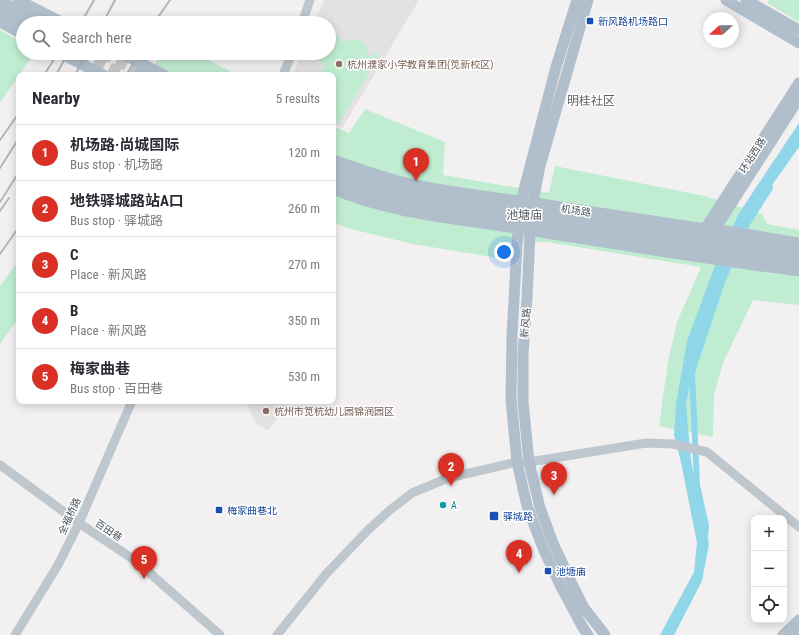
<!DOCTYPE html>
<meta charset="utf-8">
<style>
body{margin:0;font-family:"Roboto Condensed","Noto Sans SC",sans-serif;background:#f2f2f3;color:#2b2b33}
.controls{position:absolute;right:12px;bottom:12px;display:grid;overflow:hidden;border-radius:8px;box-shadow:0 2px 10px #0003}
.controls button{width:36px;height:36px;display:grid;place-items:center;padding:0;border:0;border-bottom:1px solid #e1e1e2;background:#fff;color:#2b2b33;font:20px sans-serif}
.compass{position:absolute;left:703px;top:12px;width:36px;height:36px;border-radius:50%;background:#fff;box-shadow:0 2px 10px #0003;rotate:249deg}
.you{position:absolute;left:504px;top:252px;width:14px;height:14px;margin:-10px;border:3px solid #fff;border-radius:50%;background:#1a73e8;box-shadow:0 0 0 6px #1a73e833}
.badge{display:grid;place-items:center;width:26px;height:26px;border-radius:50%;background:#d93025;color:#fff;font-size:13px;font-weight:700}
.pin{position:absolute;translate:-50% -33px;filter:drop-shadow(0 1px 2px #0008)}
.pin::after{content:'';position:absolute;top:21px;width:14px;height:12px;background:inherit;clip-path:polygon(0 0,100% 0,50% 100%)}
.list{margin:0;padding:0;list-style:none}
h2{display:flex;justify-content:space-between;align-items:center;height:52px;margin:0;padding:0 16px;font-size:17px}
h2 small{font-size:13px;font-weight:400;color:#7c7c81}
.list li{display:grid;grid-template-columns:26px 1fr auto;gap:12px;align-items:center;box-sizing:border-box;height:56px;padding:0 16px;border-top:1px solid #e1e1e2}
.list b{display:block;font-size:15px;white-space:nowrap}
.list p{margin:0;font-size:13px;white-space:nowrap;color:#7c7c81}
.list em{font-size:13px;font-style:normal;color:#7c7c81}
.icon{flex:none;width:22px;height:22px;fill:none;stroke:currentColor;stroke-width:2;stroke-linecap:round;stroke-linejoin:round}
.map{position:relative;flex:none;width:799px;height:635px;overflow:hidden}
.search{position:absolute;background:#fff;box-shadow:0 2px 10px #0003;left:16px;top:16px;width:320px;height:44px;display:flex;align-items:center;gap:10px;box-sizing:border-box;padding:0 14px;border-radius:22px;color:#7c7c81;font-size:15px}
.panel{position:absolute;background:#fff;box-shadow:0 2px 10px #0003;left:16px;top:72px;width:320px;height:332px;border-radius:8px}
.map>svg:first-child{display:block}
</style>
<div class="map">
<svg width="799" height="635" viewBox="0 0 799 635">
<rect width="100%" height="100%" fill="#f2f0f0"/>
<!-- education -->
<g fill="#e3e1e1">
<path d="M324,0H419L342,128L333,123V75H293L302,53H329V23H314Z"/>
<path d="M246,401H290L268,431L254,421Z"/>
</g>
<!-- green -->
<g fill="#c0edd1">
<path d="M769,0H799V22L767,3Z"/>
<path d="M0,30L23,43V53H34L0,103Z"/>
<path d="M329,30L341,37L338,44C347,39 353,38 363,42L370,58L375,52L379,56L339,123L334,120L335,116H333V75H320L325,65L305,53H329Z"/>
<path d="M161,53H195L237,75H171L154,65Z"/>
<path d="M365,109L445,142L443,175L549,193L555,166L705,196L762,214L767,224L799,230V305L753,300L723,363L714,394L713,437L659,426L668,362L677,322L701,267L547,242H506L504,259L413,244L347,228L333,222V126L349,133Z"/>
<path d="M19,260V317L0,344V286Z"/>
</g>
<!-- water -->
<path fill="#8fd7e8" d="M799,123V147L743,226L698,344L686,404L691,461L709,544L702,581L674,635H660L694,572L697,543L681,462L674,435L676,404L687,341L716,263L739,213Z"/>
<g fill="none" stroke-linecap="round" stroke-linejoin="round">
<!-- canal -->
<g stroke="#8fd7e8" stroke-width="6">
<path d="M742,235L747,224L770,188"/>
<path d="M705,537L706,526L697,485L692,372L722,282L731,260"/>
</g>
<!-- major-tunnel -->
<g stroke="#c8c9cb" stroke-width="11" stroke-dasharray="11 5.5" stroke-linecap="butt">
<path d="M80,53L124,75"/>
<path d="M102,53L140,72"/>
</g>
<!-- minor -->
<g stroke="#bec7ce" stroke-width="9">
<path d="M302,23L310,0"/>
<path d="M283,75L292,53"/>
<path d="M0,465L79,523L136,561L220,635"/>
<path d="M15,635L58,565L79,523L132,401"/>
<path d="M277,635L326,574L368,530L390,510L412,493L448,478L517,462H529L646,443L673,444L707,452L799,527"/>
</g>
<!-- major -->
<g stroke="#b1bfcd" stroke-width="11">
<path d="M18,0L63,23"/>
<path d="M577,0L556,67L519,209L512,336L511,399L517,462L527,506L543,548L560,585L582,626L588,635"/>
<path d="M588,0L540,166L531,212L527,298L523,354V402L529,462L540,508L553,543L570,580L584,608L605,635"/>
<path d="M726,0L799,43"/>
<path d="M746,0L799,30"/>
<path d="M0,1L43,23"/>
<path d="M0,12L23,24"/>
<path d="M0,22L23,34"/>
<path d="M60,53L103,75"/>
<path d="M121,53L164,75"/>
<path d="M140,72L145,75"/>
<path d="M333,160C360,169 387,179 415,185C450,192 486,197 521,201L705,229L734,232L799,243"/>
<path d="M333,171L379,186L433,197L799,253"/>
<path d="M333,182L393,200L417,205L799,262"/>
<path d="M333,189C392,214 453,218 515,228C610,243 704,259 799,271"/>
<path d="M715,229L799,98"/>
<path d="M710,232L705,229L799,83"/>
<path d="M783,635L799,620"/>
<path d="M795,635L799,632"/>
</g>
<!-- rail -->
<g stroke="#b2b5ba" stroke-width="2">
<path d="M81,23L94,0"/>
<path d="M103,23L115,0"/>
<path d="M154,23L170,0"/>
<path d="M44,75L58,53"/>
<path d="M56,75L68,53"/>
<path d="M75,75L87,53"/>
<path d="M126,75L140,53"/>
<path d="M0,140L19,113"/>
<path d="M0,168L19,138"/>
<path d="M0,202L19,172"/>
<path d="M0,211L9,198"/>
<path d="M0,254L19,227"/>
</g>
</g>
<!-- markers -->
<g fill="#1a4fb4" stroke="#fff" stroke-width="1.5">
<rect x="586" y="17" width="8" height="8" rx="2"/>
<rect x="215" y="506" width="8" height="8" rx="2"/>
<rect x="489" y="511" width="10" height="10" rx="2"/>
<rect x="544" y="567" width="8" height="8" rx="2"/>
</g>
<g fill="#8d6e63" stroke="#fff" stroke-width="1.5">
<circle cx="339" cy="64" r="4"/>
<circle cx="266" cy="411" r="4"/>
</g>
<circle fill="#0f9aa8" stroke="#fff" stroke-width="1.5" cx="443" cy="505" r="4"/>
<g text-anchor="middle" stroke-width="3" stroke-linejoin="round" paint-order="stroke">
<!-- transit labels -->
<g font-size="10" fill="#164399" stroke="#fff" text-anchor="start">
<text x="598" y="25">新风路机场路口</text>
<text x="227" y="514">梅家曲巷北</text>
<text x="503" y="520">驿城路</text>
<text x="556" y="575">池塘庙</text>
</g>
<!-- education labels -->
<g font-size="10" fill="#785e54" stroke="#fff" text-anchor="start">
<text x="347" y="68">杭州濮家小学教育集团(笕新校区)</text>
<text x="274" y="415">杭州市笕杭幼儿园锦润园区</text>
</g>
<!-- street labels -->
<g font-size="10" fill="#48535c" stroke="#fff">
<text transform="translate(752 155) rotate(-57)" y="4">环站西路</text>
<text transform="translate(576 210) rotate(8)" y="4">机场路</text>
<text transform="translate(525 323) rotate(-85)" y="4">新风路</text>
<text transform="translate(69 516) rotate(-65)" y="4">全福桥路</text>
<text transform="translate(109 530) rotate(34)" y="4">百田巷</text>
</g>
<!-- culture labels -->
<g font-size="10" fill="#0d838f" stroke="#fff" text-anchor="start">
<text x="451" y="509">A</text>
</g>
<!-- quarter labels -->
<g font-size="12" fill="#5c6064" stroke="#fff">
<text x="591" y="105">明桂社区</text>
<text x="524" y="219">池塘庙</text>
</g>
</g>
</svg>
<div class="controls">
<button>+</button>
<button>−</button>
<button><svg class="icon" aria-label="locate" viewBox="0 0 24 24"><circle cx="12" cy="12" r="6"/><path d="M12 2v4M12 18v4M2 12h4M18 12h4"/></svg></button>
</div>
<svg class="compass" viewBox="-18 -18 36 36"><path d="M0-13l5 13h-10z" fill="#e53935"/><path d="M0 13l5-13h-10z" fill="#7c7c81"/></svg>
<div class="you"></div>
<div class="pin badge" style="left:416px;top:181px">1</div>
<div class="pin badge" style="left:451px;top:486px">2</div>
<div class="pin badge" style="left:554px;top:495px">3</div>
<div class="pin badge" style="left:519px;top:573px">4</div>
<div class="pin badge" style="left:144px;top:579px">5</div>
<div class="search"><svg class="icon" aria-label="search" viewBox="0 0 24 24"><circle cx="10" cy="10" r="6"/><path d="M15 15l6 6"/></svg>Search here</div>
<section class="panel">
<h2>Nearby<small>5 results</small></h2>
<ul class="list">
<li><span class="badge">1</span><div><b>机场路·尚城国际</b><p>Bus stop · 机场路</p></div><em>120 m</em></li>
<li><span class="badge">2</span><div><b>地铁驿城路站A口</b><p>Bus stop · 驿城路</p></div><em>260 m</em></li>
<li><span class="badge">3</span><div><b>C</b><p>Place · 新风路</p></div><em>270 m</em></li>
<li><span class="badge">4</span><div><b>B</b><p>Place · 新风路</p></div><em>350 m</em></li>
<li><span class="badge">5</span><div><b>梅家曲巷</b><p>Bus stop · 百田巷</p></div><em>530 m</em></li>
</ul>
</section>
</div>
